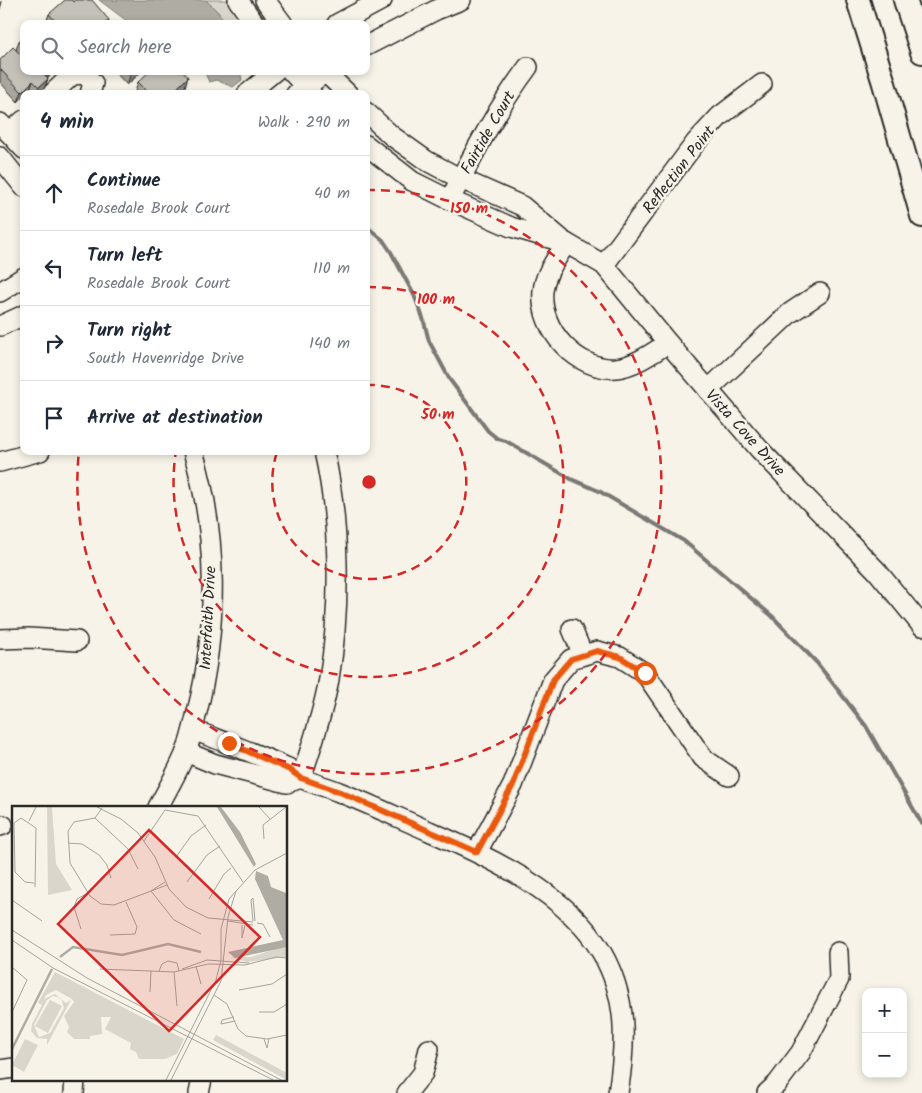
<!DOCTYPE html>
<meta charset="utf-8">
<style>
body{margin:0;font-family:Kalam,sans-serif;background:#f2f2f3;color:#1f2937}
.controls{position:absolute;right:15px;bottom:15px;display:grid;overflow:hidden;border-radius:10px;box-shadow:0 2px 8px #0003}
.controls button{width:45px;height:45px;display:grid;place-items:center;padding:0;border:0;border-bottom:1px solid #e0e1e3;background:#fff;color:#1f2937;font:25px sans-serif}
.stop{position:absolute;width:15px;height:15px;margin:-11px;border:4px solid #ea580c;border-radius:50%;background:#fff}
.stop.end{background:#ea580c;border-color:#fff;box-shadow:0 1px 5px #0008}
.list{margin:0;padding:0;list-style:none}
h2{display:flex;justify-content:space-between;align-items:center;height:65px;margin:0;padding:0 20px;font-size:21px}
h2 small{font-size:16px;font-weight:400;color:#747a83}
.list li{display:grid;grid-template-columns:32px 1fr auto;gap:15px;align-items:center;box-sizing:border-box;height:75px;padding:0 20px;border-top:1px solid #e0e1e3}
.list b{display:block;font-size:19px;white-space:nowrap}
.list p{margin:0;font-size:16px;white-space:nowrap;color:#747a83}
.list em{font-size:16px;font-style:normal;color:#747a83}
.icon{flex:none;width:28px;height:28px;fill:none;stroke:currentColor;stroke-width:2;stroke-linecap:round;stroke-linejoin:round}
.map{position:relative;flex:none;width:922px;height:1093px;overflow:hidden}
.search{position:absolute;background:#fff;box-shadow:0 2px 8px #0003;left:20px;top:20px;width:350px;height:55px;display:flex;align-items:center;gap:12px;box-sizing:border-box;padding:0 18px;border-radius:10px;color:#747a83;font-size:19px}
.panel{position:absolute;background:#fff;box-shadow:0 2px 8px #0003;left:20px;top:90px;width:350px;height:365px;border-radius:10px}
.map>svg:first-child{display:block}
</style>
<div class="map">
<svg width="922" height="1093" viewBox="0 0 922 1093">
<rect width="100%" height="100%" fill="#f7f3e8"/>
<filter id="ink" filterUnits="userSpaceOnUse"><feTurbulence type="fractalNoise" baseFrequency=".02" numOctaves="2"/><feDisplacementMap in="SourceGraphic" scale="10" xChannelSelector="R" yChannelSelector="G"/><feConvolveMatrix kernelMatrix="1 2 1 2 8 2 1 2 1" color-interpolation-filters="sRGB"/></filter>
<g filter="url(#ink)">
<!-- green -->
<path fill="#dad6cc" stroke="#82807c" d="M206,0H230L247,24H227L217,11Z"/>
<!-- water -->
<g fill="#afaca4" stroke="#7a7874">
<path d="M99,0H206L217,11L227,24H131Z"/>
<path d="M204,71H240L242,80L233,87L216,80L209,82Z"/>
</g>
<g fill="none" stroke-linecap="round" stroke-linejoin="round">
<!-- stream -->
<path stroke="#7a7874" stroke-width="4" d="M366,226L383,240L391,252L414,295L423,318L429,341L450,380L488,431L498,439L506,441L571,479L599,491L684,541L772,616L817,663L866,726L922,824"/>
<defs>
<g id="minor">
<path d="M238,0L255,24"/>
<path d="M265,0L283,24"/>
<path d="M337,24L382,0"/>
<path d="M366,46L436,10L461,0"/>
<path d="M291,71L312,94"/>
<path d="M324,71L348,94"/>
<path d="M52,94L72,75L85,74L93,83L90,94"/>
<path d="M247,94L275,71"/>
<path d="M296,94L327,71"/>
<path d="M366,112L392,136L427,161L461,179L522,206L561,239"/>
<path d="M0,123L24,149"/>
<path d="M9,133L24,120"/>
<path d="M366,145L412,181L450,200L511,227L566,243L604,265L668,343L760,450L877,571L922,626"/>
<path d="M0,157L24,187"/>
<path d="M455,190C477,147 499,106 528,67"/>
<path d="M566,243C557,259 545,272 543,291C539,330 578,371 616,368C635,366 652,353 668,343"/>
<path d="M604,265L696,142L720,116L762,84"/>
<path d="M0,292L24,277"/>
<path d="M0,326L24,315"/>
<path d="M708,390L790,313L820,293"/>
<path d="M0,462L40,451"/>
<path d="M572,629L583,655"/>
<path d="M0,639L29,638L77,641"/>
<path d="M193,730C225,742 257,754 288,768C293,771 297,776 303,779C314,784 327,787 339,792C369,804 399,818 429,831C490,858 567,892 602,953C628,999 626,1043 618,1093"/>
<path d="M186,752L215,764L287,783L301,778"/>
<path d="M301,778C312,746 323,713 329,679C341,607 340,522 324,451"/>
<path d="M158,807C168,789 178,771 186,752C191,739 194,725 197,712C218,628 218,535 193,451"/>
<path d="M0,826L3,825"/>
<path d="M477,852L513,785L553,680L571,659L597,651L620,657L645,673L703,758L729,776"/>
<path d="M0,1070L14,1068"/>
<path d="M74,1093L75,1079"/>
<path d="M199,1093L202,1079"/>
<path d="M407,1093L423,1073L429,1049"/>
<path d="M767,1093L777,1084L801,1052L839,979L838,952"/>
</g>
<g id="major">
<path d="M858,0L883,80L922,216"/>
<path d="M905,0L922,52"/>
</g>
</defs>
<!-- minor casing -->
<use href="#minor" stroke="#2b2b2b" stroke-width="22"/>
<!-- major casing -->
<use href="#major" stroke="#2b2b2b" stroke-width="26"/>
<!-- minor -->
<use href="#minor" stroke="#f7f3e8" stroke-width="19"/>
<!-- major -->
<use href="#major" stroke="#f7f3e8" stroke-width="22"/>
</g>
<!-- wall -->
<g fill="#a9a69f" stroke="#2b2b2b">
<path d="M73,2L109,20L108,24L46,23L49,14Z"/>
<path d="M24,37V71H55L48,78L44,89L39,94H32L29,91L24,94V96L18,102L0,82V60L16,50L19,41Z"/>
<path d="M114,71H142L127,85Z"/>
<path d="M138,82L185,87L178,94H137L135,92Z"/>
</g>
<!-- shaded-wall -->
<g fill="#898782" stroke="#2b2b2b">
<path d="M48,71H55L44,81L48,72Z"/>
<path d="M135,71H142L127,85L130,76Z"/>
<path d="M188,77L185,87L178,94H171Z"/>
<path d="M48,79L44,89L39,94H36L39,87Z"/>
<path d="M33,81L29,91L26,94H24V96L18,102L22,92Z"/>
</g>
<!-- building -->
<g fill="#c4c1b9" stroke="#2b2b2b">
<path d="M65,0H72L73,2L75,0H92L109,20L104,24H58L49,14Z"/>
<path d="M0,2H2L0,9Z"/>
<path d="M42,20L45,24H38Z"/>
<path d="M24,37V46L19,41Z"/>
<path d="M13,47L24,58V71H41L48,79L39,87L33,81L22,92L0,69V60Z"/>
<path d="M126,71H135L130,76Z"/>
<path d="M150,71H183L188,77L171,94H143L147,91L138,82Z"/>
</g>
</g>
<g fill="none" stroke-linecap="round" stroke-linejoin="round" filter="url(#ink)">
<!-- route -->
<path stroke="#ea580c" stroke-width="6" d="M229,743L290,770L301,778L340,792L477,852L513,785L553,680L571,659L597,651L620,657L645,673"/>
</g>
<!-- distance rings -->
<g fill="none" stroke="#d62828" stroke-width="2.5" stroke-dasharray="9 6">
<path d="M366 385A97 97 0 1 1 277 452"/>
<path d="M367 287A195 195 0 1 1 176 451"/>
<path d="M366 190A292 292 0 1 1 79 451"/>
</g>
<g text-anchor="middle" stroke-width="5" stroke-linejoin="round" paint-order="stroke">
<!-- street labels -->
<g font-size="16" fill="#2b2b2b" stroke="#f7f3e8">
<text transform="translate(487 132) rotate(-60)" y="6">Fairtide Court</text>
<text transform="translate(678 169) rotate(-52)" y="6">Reflection Point</text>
<text transform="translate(746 432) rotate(48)" y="6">Vista Cove Drive</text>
<text transform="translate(207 618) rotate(-87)" y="6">Interfaith Drive</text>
</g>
</g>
<!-- overview -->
<g transform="translate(12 806)">
<rect width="275" height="275" fill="#f7f3e8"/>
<path d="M35,1H40L44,58L60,84L36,89ZM275,139V151L235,156L218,151H239ZM43,166L172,233L165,248L153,253H127L124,246L118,243L119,237L93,223L99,211H89L90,228L78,230V233H62L55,226L57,221L52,210L62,196L60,193L44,184L34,189L32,193L43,188L54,197L59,194L35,239V233L25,232L19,225L20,218L30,199L26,197ZM41,190L49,192L52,202L38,227L27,231L22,219L35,194ZM38,194L50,200L36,227L23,220ZM204,229L275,267V274L201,234ZM13,233L26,239L12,266L0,259Z" fill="#dad6cc" fill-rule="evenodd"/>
<path d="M205,1H209L228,26L244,58L242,61ZM244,65L256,70L259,81L274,87L275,141L223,152L216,146L271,134L243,73Z" fill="#afaca4"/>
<path fill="none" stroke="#afaca4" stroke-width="2.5" d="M48,151L61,141L110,149L156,138L189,146M0,243L40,163"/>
<path fill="none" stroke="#a5a39c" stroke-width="1" d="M85,1L109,13L126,27L143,51L157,83L174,101L196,112L241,116M247,1L258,13M90,2L83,12L62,16L56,25L58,57L78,90L89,98L102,99L155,79M83,12L116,43L126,63M17,15L24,1M252,33L251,19L274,1M132,35L153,4L186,10L231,76M56,37L70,38L87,49L95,59L99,72M164,51L179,30L194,19M175,76L195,49L208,40M22,77L13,76L3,66L2,17L9,12L24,22L23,81M139,85L162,114L189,128M139,85L153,76M197,93L212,68L219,62M0,94L30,115M216,115L241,119M241,115L239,94L241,92L243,115M245,117L251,118L258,131M230,119V132L233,119M69,123L62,101L65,93L76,87M0,124L75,172L269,274M98,129L123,128L125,121L114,96M0,134L41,162L261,274M184,160L189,178M0,161L15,174L0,206M88,163L162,166L196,158L233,159L264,151L275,152M170,163L195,154L237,157M147,165L150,158L156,155L165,157L167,165M162,166L165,200M227,184L260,178L275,168M138,186L139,165M202,189L215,198L226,223L234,230L255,233L275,229M247,206H262L275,198M222,211L210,214L209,218L223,215M252,233L255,242L257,233M154,274L204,174L209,154V123L217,93L243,64L275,47M159,274L209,175L216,111L224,85"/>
<path fill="#d62828" fill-opacity="0.15" stroke="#d62828" stroke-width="2.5" d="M137,24L248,131L157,225L46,118Z"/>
<rect width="275" height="275" fill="none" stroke="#2b2b2b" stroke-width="2.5"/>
</g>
<circle cx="369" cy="482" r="8" fill="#d62828" stroke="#f7f3e8" stroke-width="2.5"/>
<g font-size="15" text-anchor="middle" font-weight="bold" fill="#d62828" stroke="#f7f3e8" stroke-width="5" stroke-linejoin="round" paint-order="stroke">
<text x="469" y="213">150 m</text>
<text x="436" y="304">100 m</text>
<text x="438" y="419">50 m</text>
</g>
</svg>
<div class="controls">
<button>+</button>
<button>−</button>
</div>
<div class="stop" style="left:645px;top:673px"></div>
<div class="stop end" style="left:229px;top:743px"></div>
<div class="search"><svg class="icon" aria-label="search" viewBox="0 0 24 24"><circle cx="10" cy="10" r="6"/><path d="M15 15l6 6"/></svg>Search here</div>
<section class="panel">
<h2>4 min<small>Walk · 290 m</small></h2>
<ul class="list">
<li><svg class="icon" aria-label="ahead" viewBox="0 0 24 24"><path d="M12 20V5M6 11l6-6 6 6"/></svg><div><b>Continue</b><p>Rosedale Brook Court</p></div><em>40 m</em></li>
<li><svg class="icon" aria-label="left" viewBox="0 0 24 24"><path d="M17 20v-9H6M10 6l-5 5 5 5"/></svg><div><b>Turn left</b><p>Rosedale Brook Court</p></div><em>110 m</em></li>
<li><svg class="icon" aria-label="right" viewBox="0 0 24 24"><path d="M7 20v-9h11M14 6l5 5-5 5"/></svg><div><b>Turn right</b><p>South Havenridge Drive</p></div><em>140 m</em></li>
<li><svg class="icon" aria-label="arrive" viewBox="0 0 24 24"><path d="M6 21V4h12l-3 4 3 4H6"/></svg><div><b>Arrive at destination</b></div></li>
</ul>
</section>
</div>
